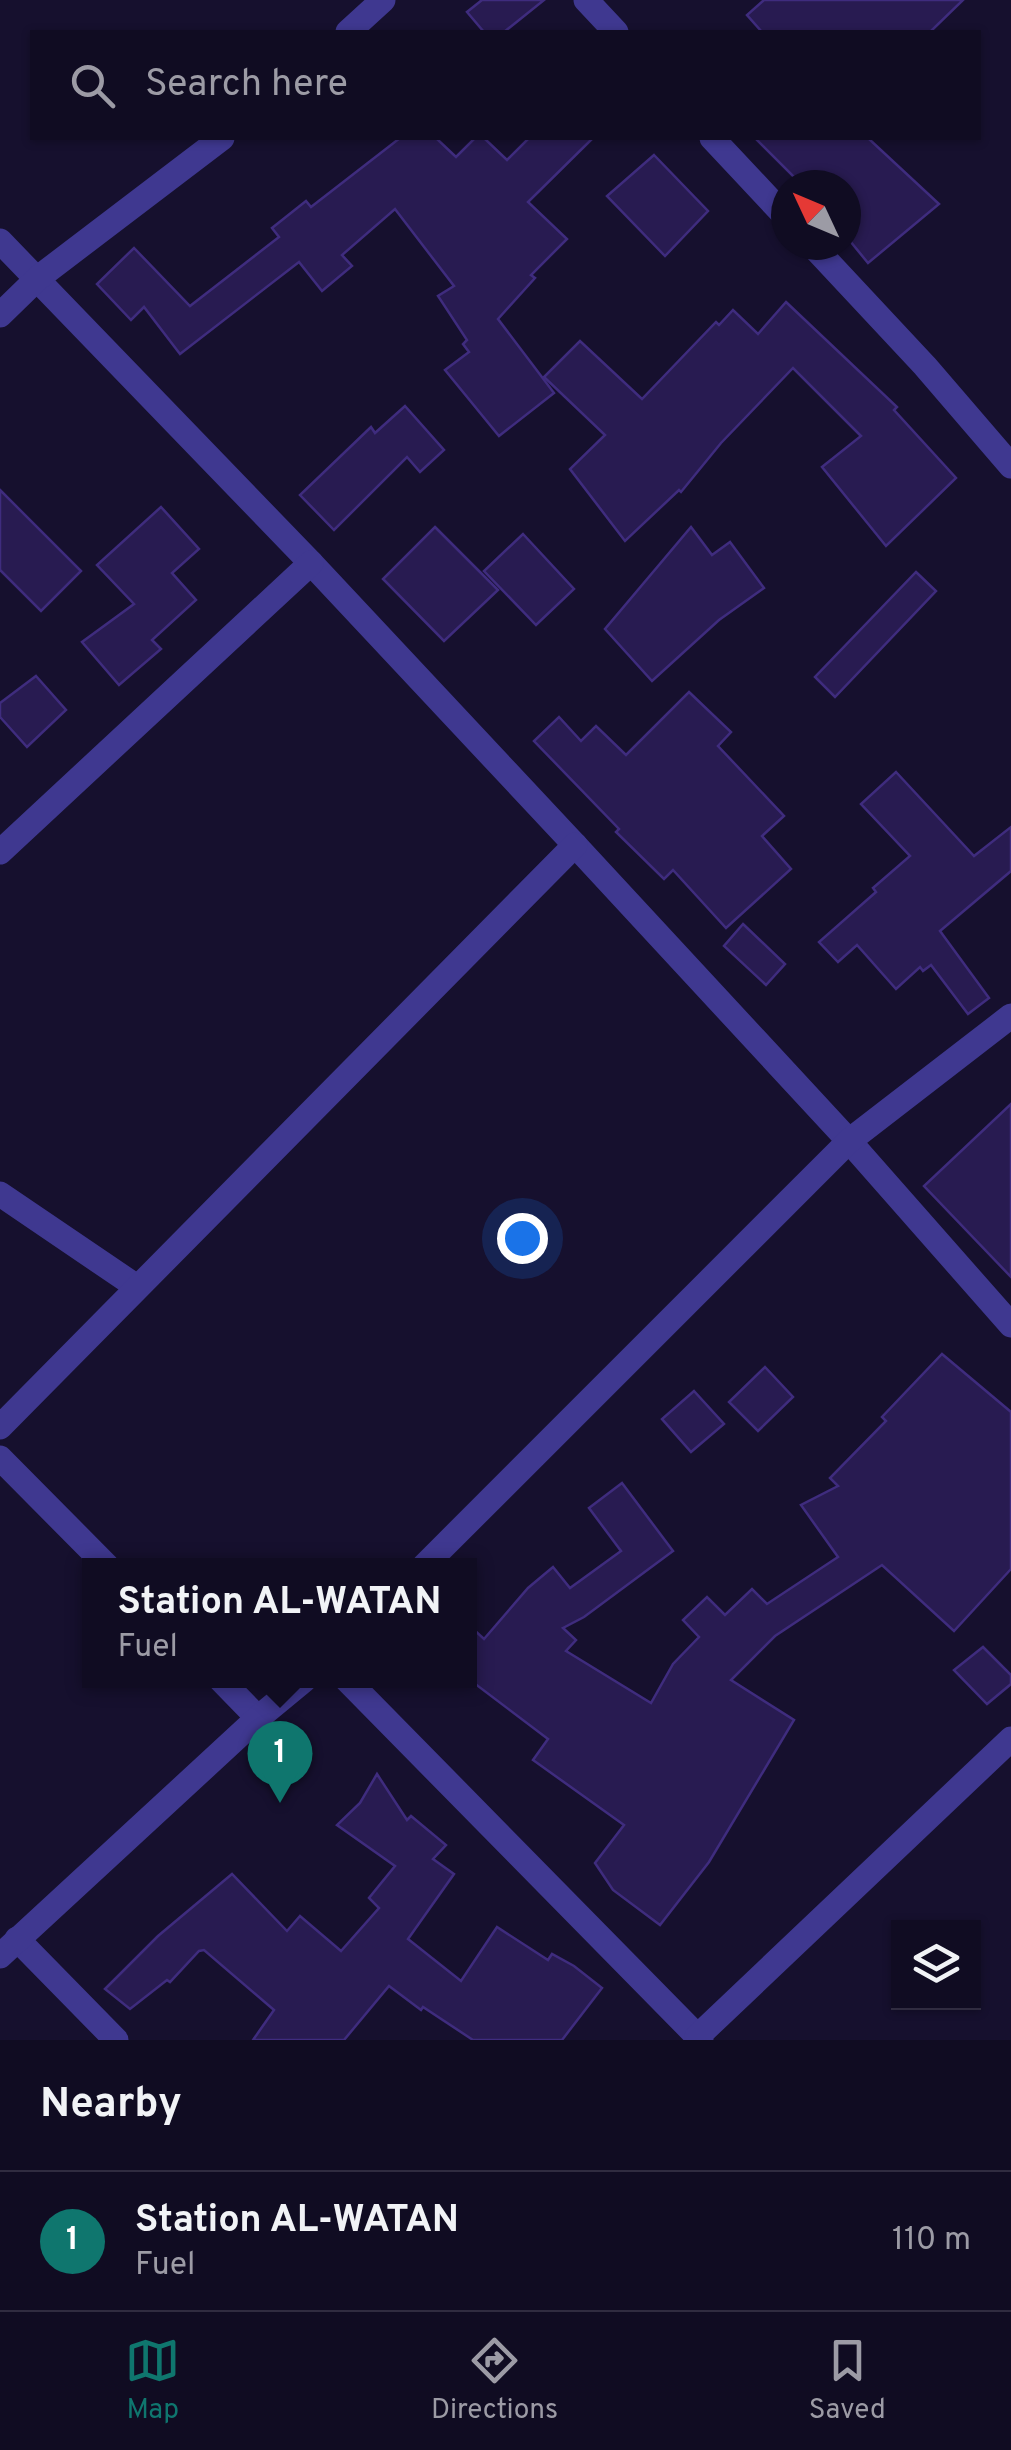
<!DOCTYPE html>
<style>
body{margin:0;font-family:Overpass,sans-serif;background:#19152a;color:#f1f3f6}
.controls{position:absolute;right:30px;bottom:30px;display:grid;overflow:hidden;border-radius:0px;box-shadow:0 2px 8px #0004}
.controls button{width:90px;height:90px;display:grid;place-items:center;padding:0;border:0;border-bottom:2px solid #302c40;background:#100c22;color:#f1f3f6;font:50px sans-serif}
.compass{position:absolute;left:771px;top:170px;width:90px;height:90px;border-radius:50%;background:#100c22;box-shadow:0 2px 8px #0004;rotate:314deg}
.you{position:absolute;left:522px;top:1238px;width:35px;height:35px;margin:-25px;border:8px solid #fff;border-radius:50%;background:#1a73e8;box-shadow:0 0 0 15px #1a73e833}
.badge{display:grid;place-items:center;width:65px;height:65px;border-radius:50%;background:#0f766e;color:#fff;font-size:32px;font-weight:700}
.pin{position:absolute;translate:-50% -82px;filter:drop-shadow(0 2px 5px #0008)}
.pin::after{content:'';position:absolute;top:52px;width:35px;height:30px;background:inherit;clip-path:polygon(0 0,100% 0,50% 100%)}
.popup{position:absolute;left:82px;top:1558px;width:395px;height:130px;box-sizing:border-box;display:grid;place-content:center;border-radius:0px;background:#100c22;filter:drop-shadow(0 2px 8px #0005);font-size:32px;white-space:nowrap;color:#9c9ba5}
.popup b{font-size:38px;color:#f1f3f6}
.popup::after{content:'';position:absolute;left:50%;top:100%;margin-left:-20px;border:20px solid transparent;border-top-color:#100c22}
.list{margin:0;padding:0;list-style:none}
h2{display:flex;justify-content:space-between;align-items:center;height:130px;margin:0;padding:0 40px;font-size:42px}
h2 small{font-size:32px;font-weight:400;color:#9c9ba5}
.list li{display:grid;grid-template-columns:65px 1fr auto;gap:30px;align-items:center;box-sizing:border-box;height:140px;padding:0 40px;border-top:2px solid #302c40}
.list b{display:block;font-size:38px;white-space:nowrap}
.list p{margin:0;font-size:32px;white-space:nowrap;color:#9c9ba5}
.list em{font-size:32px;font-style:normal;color:#9c9ba5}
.icon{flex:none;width:55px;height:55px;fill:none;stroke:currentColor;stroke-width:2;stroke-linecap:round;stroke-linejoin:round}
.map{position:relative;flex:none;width:1011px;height:2040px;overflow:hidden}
.search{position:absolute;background:#100c22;box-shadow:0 2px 8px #0004;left:30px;right:30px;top:30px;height:110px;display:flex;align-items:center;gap:25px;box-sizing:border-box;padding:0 35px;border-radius:0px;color:#9c9ba5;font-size:38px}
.sheet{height:270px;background:#100c22}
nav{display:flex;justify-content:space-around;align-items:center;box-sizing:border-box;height:140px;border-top:2px solid #302c40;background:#100c22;font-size:28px;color:#9c9ba5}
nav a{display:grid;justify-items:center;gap:5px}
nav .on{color:#0f766e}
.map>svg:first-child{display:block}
</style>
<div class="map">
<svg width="1011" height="2040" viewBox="0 0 1011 2040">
<rect width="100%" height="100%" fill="#16102e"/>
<!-- building -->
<g fill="#281b51" stroke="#3f2c7e" stroke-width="2.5">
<path d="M482,0H544L504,32H484L467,12Z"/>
<path d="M764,0H963L930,32H762L747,15Z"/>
<path d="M400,138H436L456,157L475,138H484L507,160L529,138H593L528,202L567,239L531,275L535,278L498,319L554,393L499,436L445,370L469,352L463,344L467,340L438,296L454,286L395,209L342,255L352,266L322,291L299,262L180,354L144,307L131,320L97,284L134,248L190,306L279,237L272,228L306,201L311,207Z"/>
<path d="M755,138H868L939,204L868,263L846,236V185H802Z"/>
<path d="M654,155L708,211L665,256L607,196Z"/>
<path d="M786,302L897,407L894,410L956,478L886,546L822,467L861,436L793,368L721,443L681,492L679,490L625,541L570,469L605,435L544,377L580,341L642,399L716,322L719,325L733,310L758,334Z"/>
<path d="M405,406L444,450L420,472L407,457L334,530L300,495L371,427L375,433Z"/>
<path d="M0,490L81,571L41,611L0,570Z"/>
<path d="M161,507L199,549L172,573L196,600L152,640L161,649L119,685L82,642L134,604L97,565Z"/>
<path d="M435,527L498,590L444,641L383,579Z"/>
<path d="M691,527L712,555L730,542L764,588L719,620L652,681L605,629Z"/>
<path d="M523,534L574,589L536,625L484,571Z"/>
<path d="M916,572L936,591L835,697L815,677Z"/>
<path d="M36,676L66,710L27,747L0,717V703Z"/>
<path d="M689,692L731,732L718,746L784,816L762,836L791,869L726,928L673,870L664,879L616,832L619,829L534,741L559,717L581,741L596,726L626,755Z"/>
<path d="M896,772L974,856L1011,827V871L940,931L989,998L968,1014L931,965L923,971L920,967L896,989L857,945L838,962L819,942L876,892L873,888L910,856L861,804Z"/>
<path d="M743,924L785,964L766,985L724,946Z"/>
<path d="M1011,1104V1277L924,1186Z"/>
<path d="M942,1354L1011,1412V1569L954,1631L882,1565L775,1636L731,1680L794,1720L709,1862L660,1925L613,1890L595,1863L624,1825L533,1760L548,1739L470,1680V1626L484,1639L528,1588L553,1567L570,1588L621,1551L589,1508L622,1483L673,1551L584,1617L563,1628L576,1640L566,1651L651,1703L673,1664L699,1637L683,1620L707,1597L725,1615L752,1589L767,1604L838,1557L801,1505L838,1486L830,1478L886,1421L882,1417Z"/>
<path d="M765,1367L793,1397L758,1431L729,1402Z"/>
<path d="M694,1391L724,1424L691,1452L662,1419Z"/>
<path d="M983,1647L1011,1675V1684L987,1704L954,1670Z"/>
<path d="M377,1774L407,1820L411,1816L446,1845L433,1859L454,1874L408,1939L461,1981L497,1927L548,1960L552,1954L574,1966L602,1988L562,2040H473L423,2007L421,2010L389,1986L344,2040H253L274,2010L204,1950L199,1951L170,1982L167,1980L130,2009L105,1989L158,1936L232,1874L287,1931L300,1916L341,1951L379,1908L369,1898L395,1866L337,1825L360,1803Z"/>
</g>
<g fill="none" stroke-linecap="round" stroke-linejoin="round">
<!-- minor -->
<g stroke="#3f3890" stroke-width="25">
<path d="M586,0L616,32"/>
<path d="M348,32L383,0"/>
<path d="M712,138L786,217"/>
<path d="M0,241L311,563L575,845L849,1141L1011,1325"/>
<path d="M812,245L925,366L1011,466"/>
<path d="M0,315L38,278L222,138"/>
<path d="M0,852L311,563"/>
<path d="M0,1194L137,1287"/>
<path d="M0,1427L575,845"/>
<path d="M0,1458L107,1566"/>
<path d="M424,1566L849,1141L1011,1016"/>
<path d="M221,1680L258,1718"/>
<path d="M347,1680L701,2040"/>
<path d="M17,1939L116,2040"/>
<path d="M0,1956L258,1718L304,1680"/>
<path d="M697,2037L1011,1739"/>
</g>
</g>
</svg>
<div class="controls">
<button><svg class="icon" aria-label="layers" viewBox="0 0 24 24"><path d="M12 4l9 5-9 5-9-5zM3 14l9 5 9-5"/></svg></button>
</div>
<svg class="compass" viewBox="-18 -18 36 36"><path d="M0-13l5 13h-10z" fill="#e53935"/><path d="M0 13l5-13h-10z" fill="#9c9ba5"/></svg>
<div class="you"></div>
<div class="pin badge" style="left:280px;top:1803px">1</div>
<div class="popup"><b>Station AL-WATAN</b>Fuel</div>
<div class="search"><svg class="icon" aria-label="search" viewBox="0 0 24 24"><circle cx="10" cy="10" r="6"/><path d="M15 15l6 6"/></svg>Search here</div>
</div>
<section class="sheet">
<h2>Nearby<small></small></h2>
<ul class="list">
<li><span class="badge">1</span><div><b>Station AL-WATAN</b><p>Fuel</p></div><em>110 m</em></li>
</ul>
</section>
<nav>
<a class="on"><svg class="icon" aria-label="map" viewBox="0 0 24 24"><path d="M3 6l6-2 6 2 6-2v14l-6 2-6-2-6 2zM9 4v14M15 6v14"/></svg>Map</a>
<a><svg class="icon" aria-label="directions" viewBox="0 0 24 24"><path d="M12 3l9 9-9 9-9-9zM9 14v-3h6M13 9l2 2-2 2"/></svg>Directions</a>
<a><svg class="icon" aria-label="saved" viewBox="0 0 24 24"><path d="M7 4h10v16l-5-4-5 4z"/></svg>Saved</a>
</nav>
